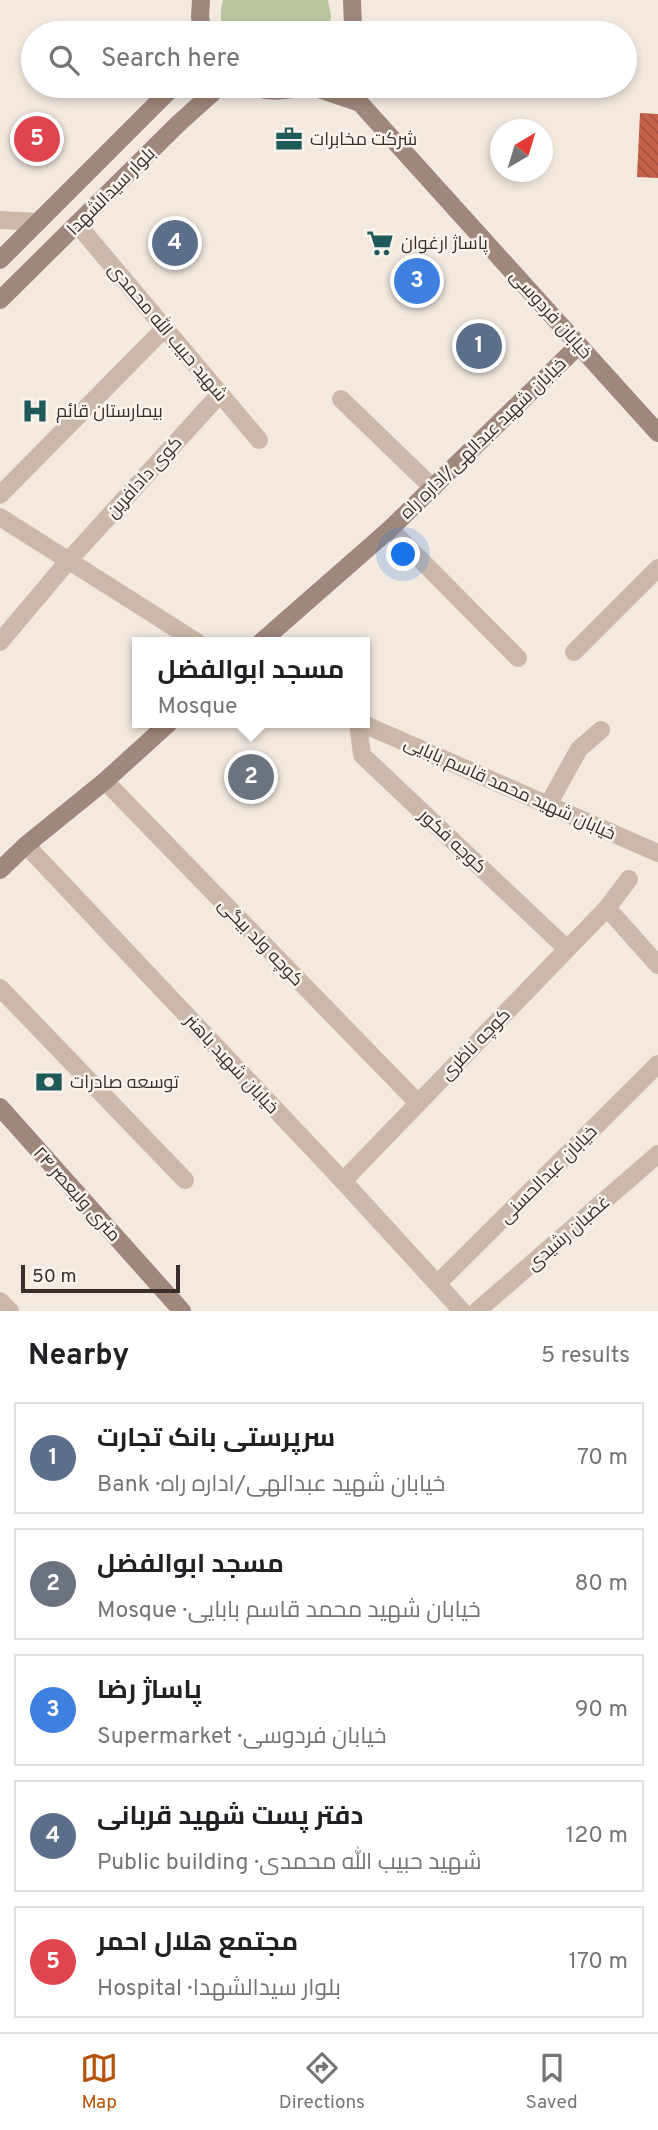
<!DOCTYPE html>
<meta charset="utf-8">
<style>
body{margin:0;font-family:Overpass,Cairo,sans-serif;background:#f6f6f6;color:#202124}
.compass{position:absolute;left:490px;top:119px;width:63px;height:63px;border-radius:50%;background:#fff;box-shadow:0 4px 10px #0003;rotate:38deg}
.scale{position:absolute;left:21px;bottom:18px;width:159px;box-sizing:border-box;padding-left:7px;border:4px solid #392e2a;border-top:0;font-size:19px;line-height:24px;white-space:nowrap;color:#392e2a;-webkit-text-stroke:5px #faf3ec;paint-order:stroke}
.you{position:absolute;left:404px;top:555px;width:24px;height:24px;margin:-18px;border:5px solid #fff;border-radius:50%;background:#1a73e8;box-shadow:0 0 0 10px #1a73e833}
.badge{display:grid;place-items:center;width:46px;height:46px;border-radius:50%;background:#b45309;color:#fff;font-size:23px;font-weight:700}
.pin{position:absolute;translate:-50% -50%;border:4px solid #fff;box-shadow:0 2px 7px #0006}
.popup{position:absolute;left:132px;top:637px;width:238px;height:91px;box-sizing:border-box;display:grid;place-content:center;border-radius:0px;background:#fff;filter:drop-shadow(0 2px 5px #0005);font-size:23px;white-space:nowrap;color:#757577}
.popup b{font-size:26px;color:#202124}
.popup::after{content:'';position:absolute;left:50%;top:100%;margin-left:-14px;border:14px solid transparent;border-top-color:#fff}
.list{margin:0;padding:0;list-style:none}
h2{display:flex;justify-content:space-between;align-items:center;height:91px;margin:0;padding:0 28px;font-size:30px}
h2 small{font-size:23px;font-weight:400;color:#757577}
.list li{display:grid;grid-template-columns:46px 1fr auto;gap:21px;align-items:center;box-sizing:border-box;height:112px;margin:0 14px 14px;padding:0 14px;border:2px solid #e0e0e0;border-radius:0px}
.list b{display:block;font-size:26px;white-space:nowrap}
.list p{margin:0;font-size:23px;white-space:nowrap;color:#757577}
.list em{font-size:23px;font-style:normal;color:#757577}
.icon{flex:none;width:38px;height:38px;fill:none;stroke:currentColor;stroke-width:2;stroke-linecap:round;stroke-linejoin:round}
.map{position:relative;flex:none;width:658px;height:1311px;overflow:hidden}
.search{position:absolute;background:#fff;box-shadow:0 4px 10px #0003;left:21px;right:21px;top:21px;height:77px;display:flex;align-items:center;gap:18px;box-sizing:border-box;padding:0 24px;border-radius:38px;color:#757577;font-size:26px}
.sheet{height:721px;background:#fff}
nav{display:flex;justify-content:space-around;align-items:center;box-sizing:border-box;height:98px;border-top:2px solid #e0e0e0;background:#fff;font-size:19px;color:#757577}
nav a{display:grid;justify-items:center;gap:4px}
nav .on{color:#b45309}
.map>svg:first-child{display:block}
</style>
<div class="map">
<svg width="658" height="1311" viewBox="0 0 658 1311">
<defs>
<pattern id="building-back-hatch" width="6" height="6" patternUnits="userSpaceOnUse" patternTransform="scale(1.75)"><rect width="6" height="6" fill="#c6624a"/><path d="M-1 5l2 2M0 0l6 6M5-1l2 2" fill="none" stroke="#a2513e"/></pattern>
</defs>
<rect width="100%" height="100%" fill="#f3e9df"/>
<!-- green -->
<path fill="#b8c39f" d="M223,0H328L331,16L328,33H224C220,22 220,11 223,0Z"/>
<!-- building -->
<path fill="url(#building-back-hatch)" d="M640,113L658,114V178L637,177Z"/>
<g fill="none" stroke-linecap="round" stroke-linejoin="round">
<!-- street -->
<g stroke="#ccb8aa" stroke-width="18">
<path d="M0,220L38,222"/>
<path d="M77,224L259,440"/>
<path d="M341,399L433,488"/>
<path d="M0,495L165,328"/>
<path d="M0,517L197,642"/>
<path d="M390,529L518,658"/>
<path d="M0,642L69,560L220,394"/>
<path d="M574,652L658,568"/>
<path d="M358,723L362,755L567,949"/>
<path d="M361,723L658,853"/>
<path d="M105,781L418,1103"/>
<path d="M548,805L579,749L601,730"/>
<path d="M26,845L343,1181L462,1311"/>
<path d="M607,908L658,965"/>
<path d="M0,988L185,1180"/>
<path d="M343,1181L607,908L629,879"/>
<path d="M437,1284L658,1064"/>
<path d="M0,1301L10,1311"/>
<path d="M477,1311L658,1154"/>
</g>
<!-- secondary -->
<g stroke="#9f877c" stroke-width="18">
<path d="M201,0L200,17L203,33"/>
<path d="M351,33L353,27L352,0"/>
<path d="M250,86C269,93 286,91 305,86"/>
<path d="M310,86L360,103"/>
<path d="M352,86L360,103L658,433"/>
<path d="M0,260L174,86"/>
<path d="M0,300L179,123L218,88L225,86"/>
<path d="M261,642L390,529L579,345"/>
<path d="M0,870L26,845L105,781L169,723"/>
<path d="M0,1107L182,1311"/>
</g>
</g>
<!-- icons -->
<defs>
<symbol id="office-bare" viewBox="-9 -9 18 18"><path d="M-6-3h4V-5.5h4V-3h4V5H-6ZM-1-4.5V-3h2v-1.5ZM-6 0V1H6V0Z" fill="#1f5a5b" stroke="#faf3ec" stroke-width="2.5" paint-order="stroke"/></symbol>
<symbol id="supermarket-bare" viewBox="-9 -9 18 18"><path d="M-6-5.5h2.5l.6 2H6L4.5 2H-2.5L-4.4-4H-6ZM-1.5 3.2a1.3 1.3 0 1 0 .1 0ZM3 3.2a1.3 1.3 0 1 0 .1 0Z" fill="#1f5a5b" stroke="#faf3ec" stroke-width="2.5" paint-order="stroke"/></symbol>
<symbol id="hospital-bare" viewBox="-9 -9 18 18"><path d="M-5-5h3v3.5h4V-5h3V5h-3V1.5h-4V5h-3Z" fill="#1f5a5b" stroke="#faf3ec" stroke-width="2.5" paint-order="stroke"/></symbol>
<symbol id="bank-bare" viewBox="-9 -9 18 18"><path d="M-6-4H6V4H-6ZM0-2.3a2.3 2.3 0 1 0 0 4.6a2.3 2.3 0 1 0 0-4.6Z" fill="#1f5a5b" stroke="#faf3ec" stroke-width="2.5" paint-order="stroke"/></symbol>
</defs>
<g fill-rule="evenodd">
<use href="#office-bare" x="270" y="120" width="38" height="38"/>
<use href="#supermarket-bare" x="361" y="224" width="38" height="38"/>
<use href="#hospital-bare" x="16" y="392" width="38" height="38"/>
<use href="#bank-bare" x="30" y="1063" width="38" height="38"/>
</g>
<g text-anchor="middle" stroke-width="5" stroke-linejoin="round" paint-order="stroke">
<!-- poi labels -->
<g font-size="18" fill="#392e2a" stroke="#faf3ec" text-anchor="start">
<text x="310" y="145">شرکت مخابرات</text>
<text x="401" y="249">پاساژ ارغوان</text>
<text x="56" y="417">بیمارستان قائم</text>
<text x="70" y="1088">توسعه صادرات</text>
</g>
<!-- street labels -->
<g font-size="18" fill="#392e2a" stroke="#faf3ec">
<text transform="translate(111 191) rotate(-45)" y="6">بلوار سیدالشهدا</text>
<text transform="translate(551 314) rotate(48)" y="6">خیابان فردوسی</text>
<text transform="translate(168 332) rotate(50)" y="6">شهید حبیب‌ الله محمدی</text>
<text transform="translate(483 438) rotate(-44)" y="6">خیابان شهید عبدالهی/اداره راه</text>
<text transform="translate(144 477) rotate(-48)" y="6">کوی دادافرین</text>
<text transform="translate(510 788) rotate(24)" y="6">خیابان شهید محمد قاسم بابایی</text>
<text transform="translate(453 841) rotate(43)" y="6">کوچه فکور</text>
<text transform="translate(261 942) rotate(46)" y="6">کوچه ولد بیگی</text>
<text transform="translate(475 1044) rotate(-46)" y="6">کوچه ناظری</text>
<text transform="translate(232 1064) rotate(47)" y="6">خیابان شهید باهنر</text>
<text transform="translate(548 1174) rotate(-45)" y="6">خیابان عبدالحسنی</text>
<text transform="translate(77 1194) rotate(48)" y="6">۲۴ متری ولیعصر</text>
<text transform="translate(568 1233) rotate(-41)" y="6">غضبان رشیدی</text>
</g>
</g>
</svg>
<svg class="compass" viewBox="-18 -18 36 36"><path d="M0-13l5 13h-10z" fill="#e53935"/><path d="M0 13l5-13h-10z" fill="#757577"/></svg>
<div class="scale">50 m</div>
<div class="you"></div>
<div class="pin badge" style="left:479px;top:346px;background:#5c6f8a">1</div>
<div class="pin badge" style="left:251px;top:777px;background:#6b7280">2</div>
<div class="popup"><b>مسجد ابوالفضل</b>Mosque</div>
<div class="pin badge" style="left:417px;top:281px;background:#3f7fe0">3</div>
<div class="pin badge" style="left:175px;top:243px;background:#5c6f8a">4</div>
<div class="pin badge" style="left:37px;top:139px;background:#e0444e">5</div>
<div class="search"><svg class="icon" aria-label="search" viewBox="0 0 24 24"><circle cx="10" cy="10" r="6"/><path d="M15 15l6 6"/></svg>Search here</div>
</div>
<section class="sheet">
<h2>Nearby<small>5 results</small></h2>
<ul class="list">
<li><span class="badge" style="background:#5c6f8a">1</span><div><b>سرپرستی بانک تجارت</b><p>Bank · خیابان شهید عبدالهی/اداره راه</p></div><em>70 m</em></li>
<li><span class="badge" style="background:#6b7280">2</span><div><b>مسجد ابوالفضل</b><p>Mosque · خیابان شهید محمد قاسم بابایی</p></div><em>80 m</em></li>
<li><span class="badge" style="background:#3f7fe0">3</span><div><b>پاساژ رضا</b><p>Supermarket · خیابان فردوسی</p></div><em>90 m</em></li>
<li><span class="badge" style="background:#5c6f8a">4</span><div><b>دفتر پست شهید قربانی</b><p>Public building · شهید حبیب‌ الله محمدی</p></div><em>120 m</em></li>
<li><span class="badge" style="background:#e0444e">5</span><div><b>مجتمع هلال احمر</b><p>Hospital · بلوار سیدالشهدا</p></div><em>170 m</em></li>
</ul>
</section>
<nav>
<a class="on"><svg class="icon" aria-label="map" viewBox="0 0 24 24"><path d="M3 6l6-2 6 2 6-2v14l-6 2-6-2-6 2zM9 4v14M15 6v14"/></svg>Map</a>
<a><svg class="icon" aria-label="directions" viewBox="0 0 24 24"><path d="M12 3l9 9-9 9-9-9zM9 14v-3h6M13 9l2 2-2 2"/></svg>Directions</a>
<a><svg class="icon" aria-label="saved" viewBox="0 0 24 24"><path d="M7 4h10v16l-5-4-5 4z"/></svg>Saved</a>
</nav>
